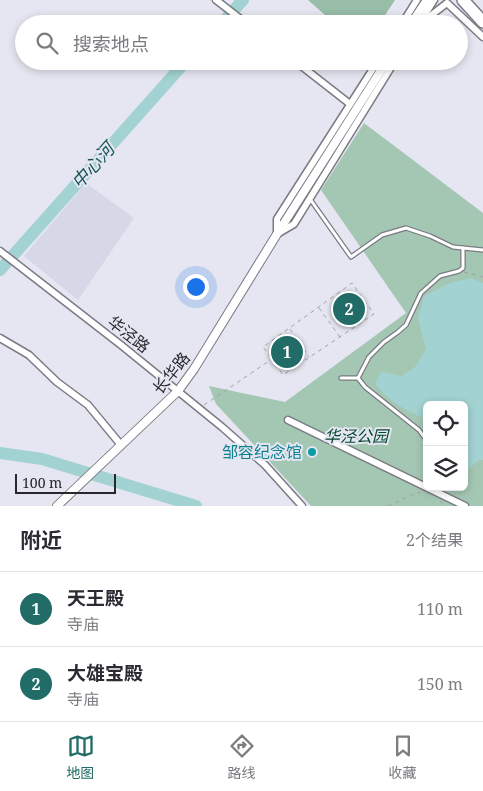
<!DOCTYPE html>
<html lang="zh">
<meta charset="utf-8">
<style>
body{margin:0;font-family:"Noto Serif","Noto Sans SC",serif;background:#f7f7f7;color:#2b2b33}
.controls{position:absolute;right:15px;bottom:15px;display:grid;overflow:hidden;border-radius:8px;box-shadow:0 2px 8px #0003}
.controls button{width:45px;height:45px;display:grid;place-items:center;padding:0;border:0;border-bottom:1px solid #e1e1e2;background:#fff;color:#2b2b33;font:25px sans-serif}
.scale{position:absolute;left:15px;bottom:12px;width:101px;box-sizing:border-box;padding-left:5px;border:2px solid #28282c;border-top:0;font-size:14px;line-height:18px;white-space:nowrap;color:#28282c;-webkit-text-stroke:4px #e5e6f1;paint-order:stroke}
.you{position:absolute;left:195px;top:286px;width:18px;height:18px;margin:-12px;border:4px solid #fff;border-radius:50%;background:#1a73e8;box-shadow:0 0 0 8px #1a73e833}
.badge{display:grid;place-items:center;width:32px;height:32px;border-radius:50%;background:#216c66;color:#fff;font-size:16px;font-weight:700}
.pin{position:absolute;translate:-50% -50%;border:2px solid #fff;box-shadow:0 1px 5px #0006}
.list{margin:0;padding:0;list-style:none}
h2{display:flex;justify-content:space-between;align-items:center;height:65px;margin:0;padding:0 20px;font-size:21px}
h2 small{font-size:16px;font-weight:400;color:#7c7c81}
.list li{display:grid;grid-template-columns:32px 1fr auto;gap:15px;align-items:center;box-sizing:border-box;height:75px;padding:0 20px;border-top:1px solid #e1e1e2}
.list b{display:block;font-size:19px;white-space:nowrap}
.list p{margin:0;font-size:16px;white-space:nowrap;color:#7c7c81}
.list em{font-size:16px;font-style:normal;color:#7c7c81}
.icon{flex:none;width:28px;height:28px;fill:none;stroke:currentColor;stroke-width:2;stroke-linecap:round;stroke-linejoin:round}
.map{position:relative;flex:none;width:483px;height:506px;overflow:hidden}
.search{position:absolute;background:#fff;box-shadow:0 2px 8px #0003;left:15px;right:15px;top:15px;height:55px;display:flex;align-items:center;gap:12px;box-sizing:border-box;padding:0 18px;border-radius:28px;color:#7c7c81;font-size:19px}
.sheet{height:215px;background:#fff}
nav{display:flex;justify-content:space-around;align-items:center;box-sizing:border-box;height:70px;border-top:1px solid #e1e1e2;background:#fff;font-size:14px;color:#7c7c81}
nav a{display:grid;justify-items:center;gap:2px}
nav .on{color:#216c66}
.map>svg:first-child{display:block}
</style>
<div class="map">
<svg width="483" height="506" viewBox="0 0 483 506">
<rect width="100%" height="100%" fill="#e5e6f1"/>
<!-- built -->
<path fill="#d6d8e8" d="M86,183L134,218L78,300L24,256Z"/>
<!-- green -->
<path fill="#a4c7b3" fill-rule="evenodd" d="M364,123L483,213V506H311L216,404L209,386L285,402L406,313L321,190ZM427,405H464V487H427Z"/>
<!-- forest -->
<path fill="#98bda8" d="M308,0H395L379,24H335Z"/>
<!-- water -->
<path fill="#a2d2d1" d="M471,278L483,283V460H479L464,473V405H427V420C404,409 392,404 375,384L381,372L402,376L415,367L426,349L418,319L424,296L450,283Z"/>
<g fill="none" stroke-linecap="round" stroke-linejoin="round">
<!-- river -->
<g stroke="#a2d2d1" stroke-width="12">
<path d="M221,24L243,0"/>
<path d="M0,270L186,61"/>
<path d="M0,453L42,459L196,506"/>
</g>
<defs>
<g id="service">
<path d="M310,199L351,257L382,235L406,228L430,236L453,247L483,250"/>
<path d="M341,378H358"/>
<path d="M424,437L419,430L365,387L358,378L369,357L384,342L398,332L406,325L421,293L440,276L459,271L463,268V248"/>
</g>
<g id="minor">
<path d="M216,0L247,24"/>
<path d="M421,21L434,0"/>
<path d="M402,24L417,0"/>
<path d="M420,24L447,3L483,37"/>
<path d="M295,61L350,104"/>
<path d="M378,61L277,219V234L294,224L395,61"/>
<path d="M0,251L121,345L222,427L265,465L302,506"/>
<path d="M0,338L29,355L57,382L88,405L121,445"/>
<path d="M288,420L465,506"/>
</g>
<g id="tertiary">
<path d="M411,24L427,0"/>
<path d="M57,506L178,391L194,369L277,234L387,61"/>
</g>
<path id="motorway" d="M463,0L483,22"/>
</defs>
<!-- service casing -->
<use href="#service" stroke="#7a7b84" stroke-width="5.5"/>
<!-- minor casing -->
<use href="#minor" stroke="#7a7b84" stroke-width="9"/>
<!-- tertiary casing -->
<use href="#tertiary" stroke="#7a7b84" stroke-width="10"/>
<!-- motorway casing -->
<use href="#motorway" stroke="#7a7b84" stroke-width="14"/>
<!-- path -->
<g stroke="#a0a1a9" stroke-width="1" stroke-dasharray="4 4" stroke-linecap="butt">
<path d="M464,272L483,277"/>
<path d="M319,308L340,337"/>
<path d="M290,329L309,357"/>
<path d="M204,405L272,359L283,375L374,314L352,283L263,347L272,359"/>
<path d="M440,501L446,506"/>
<path d="M388,506L416,493L422,492"/>
</g>
<!-- service -->
<use href="#service" stroke="#fff" stroke-width="3"/>
<!-- minor -->
<use href="#minor" stroke="#fff" stroke-width="6"/>
<!-- tertiary -->
<use href="#tertiary" stroke="#fff" stroke-width="8"/>
<!-- motorway -->
<use href="#motorway" stroke="#fff" stroke-width="11"/>
</g>
<!-- markers -->
<circle fill="#0f9aa8" stroke="#e5e6f1" stroke-width="2" cx="312" cy="452" r="5"/>
<g text-anchor="middle" stroke-width="4" stroke-linejoin="round" paint-order="stroke">
<!-- street labels -->
<g font-size="16" fill="#28282c" stroke="#e5e6f1">
<text transform="translate(129 334) rotate(38)" y="6">华泾路</text>
<text transform="translate(171 373) rotate(-51)" y="6">长华路</text>
</g>
<!-- park labels -->
<g font-size="16" font-style="italic" fill="#00472c" stroke="#e5e6f1">
<text x="356" y="442">华泾公园</text>
</g>
<!-- culture labels -->
<g font-size="16" fill="#0d838f" stroke="#e5e6f1" text-anchor="end">
<text x="302" y="458">邹容纪念馆</text>
</g>
<!-- water labels -->
<g font-size="18" font-style="italic" fill="#135757" stroke="#e5e6f1">
<text transform="translate(93 166) rotate(-48)" y="6">中心河</text>
</g>
</g>
</svg>
<div class="controls">
<button><svg class="icon" aria-label="locate" viewBox="0 0 24 24"><circle cx="12" cy="12" r="6"/><path d="M12 2v4M12 18v4M2 12h4M18 12h4"/></svg></button>
<button><svg class="icon" aria-label="layers" viewBox="0 0 24 24"><path d="M12 4l9 5-9 5-9-5zM3 14l9 5 9-5"/></svg></button>
</div>
<div class="scale">100 m</div>
<div class="you"></div>
<div class="pin badge" style="left:287px;top:352px">1</div>
<div class="pin badge" style="left:349px;top:309px">2</div>
<div class="search"><svg class="icon" aria-label="search" viewBox="0 0 24 24"><circle cx="10" cy="10" r="6"/><path d="M15 15l6 6"/></svg>搜索地点</div>
</div>
<section class="sheet">
<h2>附近<small>2个结果</small></h2>
<ul class="list">
<li><span class="badge">1</span><div><b>天王殿</b><p>寺庙</p></div><em>110 m</em></li>
<li><span class="badge">2</span><div><b>大雄宝殿</b><p>寺庙</p></div><em>150 m</em></li>
</ul>
</section>
<nav>
<a class="on"><svg class="icon" aria-label="map" viewBox="0 0 24 24"><path d="M3 6l6-2 6 2 6-2v14l-6 2-6-2-6 2zM9 4v14M15 6v14"/></svg>地图</a>
<a><svg class="icon" aria-label="directions" viewBox="0 0 24 24"><path d="M12 3l9 9-9 9-9-9zM9 14v-3h6M13 9l2 2-2 2"/></svg>路线</a>
<a><svg class="icon" aria-label="saved" viewBox="0 0 24 24"><path d="M7 4h10v16l-5-4-5 4z"/></svg>收藏</a>
</nav>
